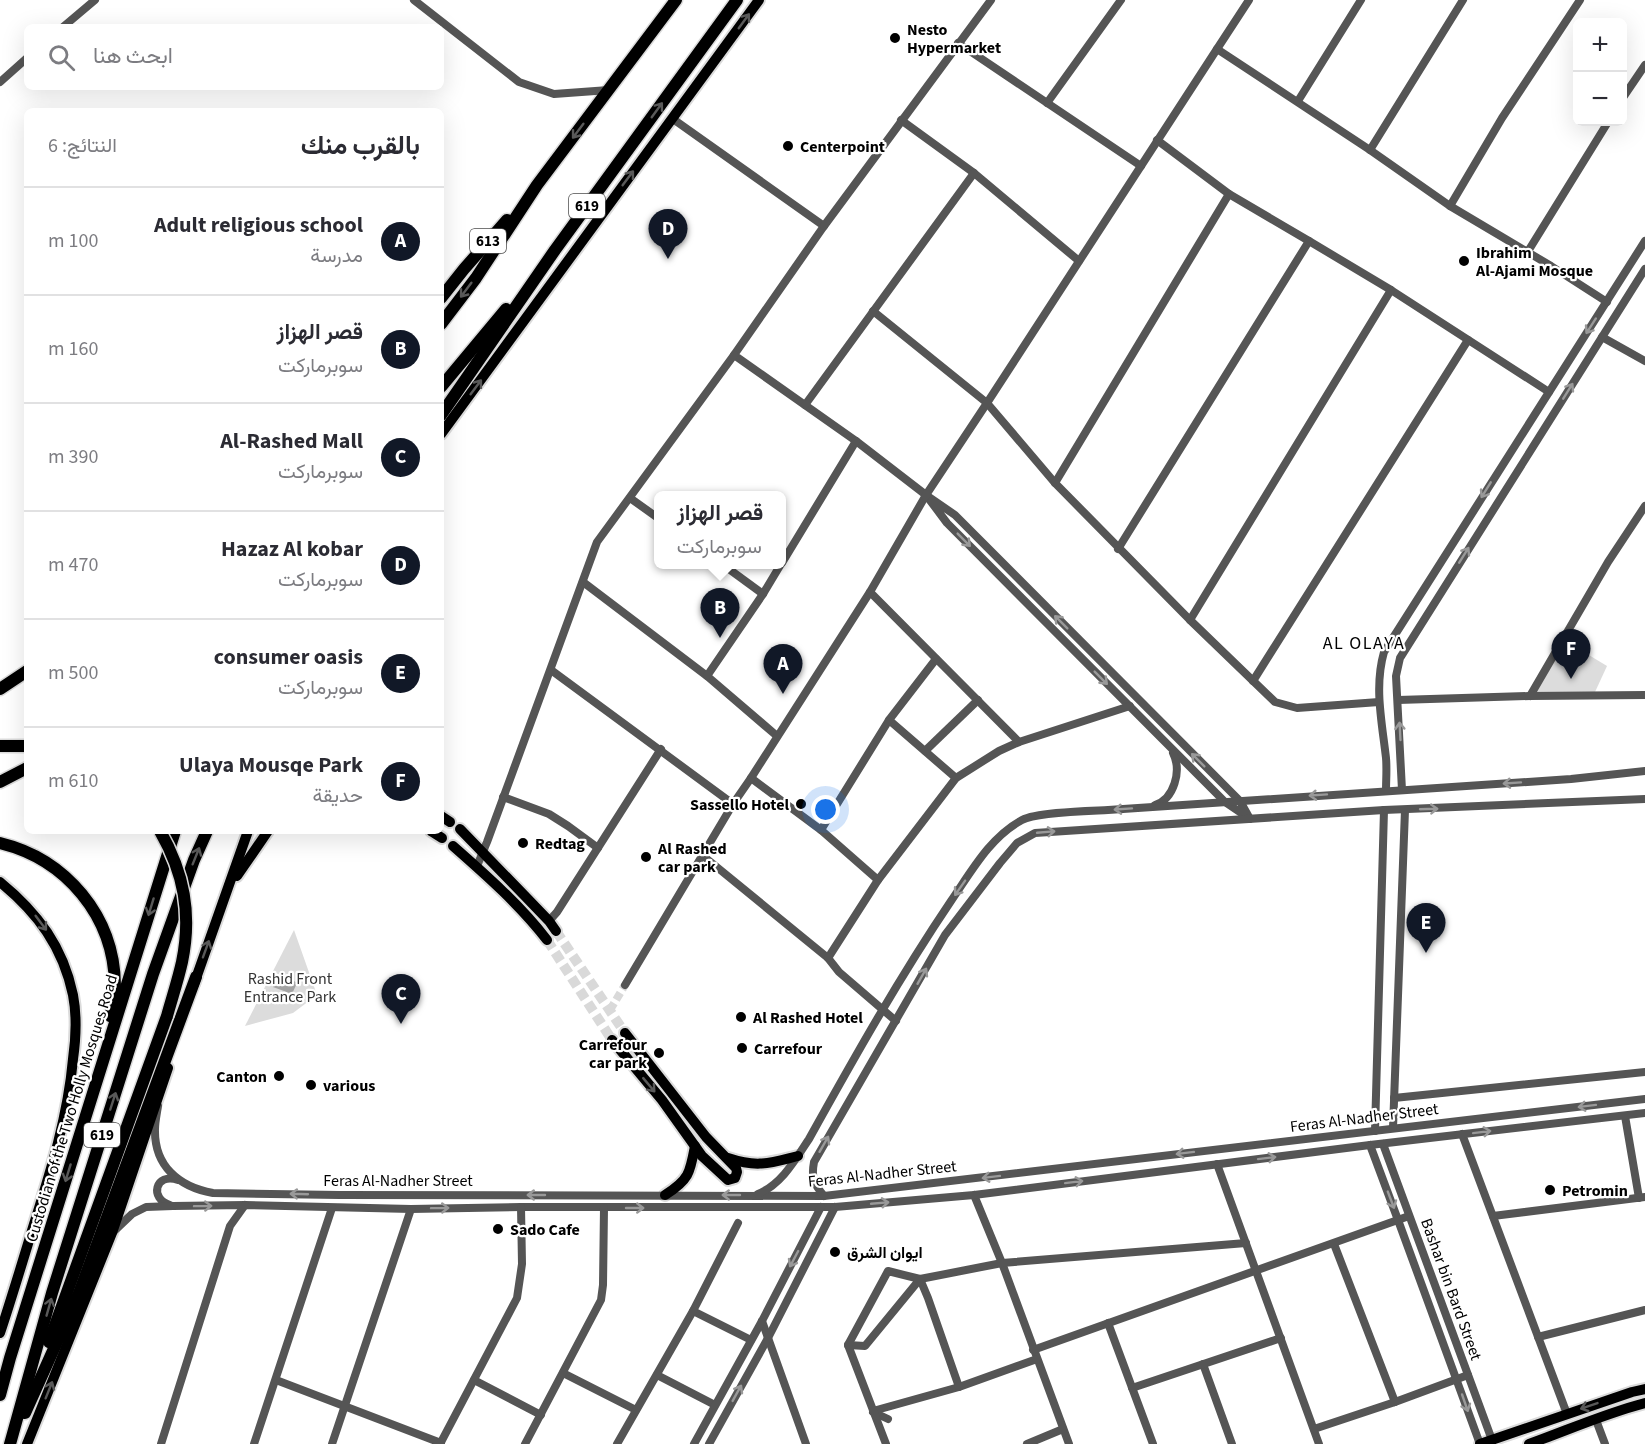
<!DOCTYPE html>
<html lang="ar">
<meta charset="utf-8">
<style>
body{margin:0;font-family:"Source Sans 3",Vazirmatn,sans-serif;background:#f7f7f7;color:#2b2b33;direction:rtl}
.controls{position:absolute;right:18px;top:18px;display:grid;overflow:hidden;border-radius:9px;box-shadow:0 6px 24px #0002}
.controls button{width:54px;height:54px;display:grid;place-items:center;padding:0;border:0;border-bottom:2px solid #e1e1e2;background:#fff;color:#2b2b33;font:30px sans-serif}
.you{position:absolute;left:826px;top:810px;width:21px;height:21px;margin:-15px;border:4px solid #fff;border-radius:50%;background:#1a73e8;box-shadow:0 0 0 9px #1a73e833}
.badge{display:grid;place-items:center;width:39px;height:39px;border-radius:50%;background:#111827;color:#fff;font-size:20px;font-weight:700}
.pin{position:absolute;translate:-50% -50px;filter:drop-shadow(0 2px 3px #0008)}
.pin::after{content:'';position:absolute;top:32px;width:21px;height:18px;background:inherit;clip-path:polygon(0 0,100% 0,50% 100%)}
.popup{position:absolute;left:654px;top:491px;width:132px;height:78px;box-sizing:border-box;display:grid;place-content:center;border-radius:9px;background:#fff;filter:drop-shadow(0 2px 4px #0005);font-size:20px;white-space:nowrap;color:#7c7c81}
.popup b{font-size:22px;color:#2b2b33}
.popup::after{content:'';position:absolute;left:50%;top:100%;margin-left:-12px;border:12px solid transparent;border-top-color:#fff}
.list{margin:0;padding:0;list-style:none}
h2{display:flex;justify-content:space-between;align-items:center;height:78px;margin:0;padding:0 24px;font-size:26px}
h2 small{font-size:20px;font-weight:400;color:#7c7c81}
.list li{display:grid;grid-template-columns:39px 1fr auto;gap:18px;align-items:center;box-sizing:border-box;height:108px;padding:0 24px;border-top:2px solid #e1e1e2}
.list b{display:block;font-size:22px;white-space:nowrap}
.list p{margin:0;font-size:20px;white-space:nowrap;color:#7c7c81}
.list em{font-size:20px;font-style:normal;color:#7c7c81}
.icon{flex:none;width:33px;height:33px;fill:none;stroke:currentColor;stroke-width:2;stroke-linecap:round;stroke-linejoin:round}
.map{position:relative;flex:none;width:1645px;height:1444px;overflow:hidden;direction:ltr}
.search{position:absolute;background:#fff;box-shadow:0 6px 24px #0002;left:24px;top:24px;width:420px;height:66px;display:flex;align-items:center;gap:15px;box-sizing:border-box;padding:0 21px;border-radius:9px;color:#7c7c81;font-size:22px}
.panel{position:absolute;background:#fff;box-shadow:0 6px 24px #0002;left:24px;top:108px;width:420px;height:726px;border-radius:9px;direction:rtl}
.map>svg:first-child{display:block}
</style>
<div class="map">
<svg width="1645" height="1444" viewBox="0 0 1645 1444">
<rect width="100%" height="100%" fill="#fff"/>
<!-- green -->
<g fill="#dcdcdc">
<path d="M1564,640L1607,666L1595,692L1530,696Z"/>
<path d="M294,930L317,995L293,1013L245,1026Z"/>
</g>
<!-- water -->
<path fill="#a3a3a3" d="M282,973L297,983L292,994L273,987Z"/>
<g fill="none" stroke-linecap="round" stroke-linejoin="round">
<!-- minor-tunnel -->
<path stroke="#d9d9d9" stroke-width="8" stroke-dasharray="8 4" stroke-linecap="butt" d="M610,1010L625,985"/>
<!-- major-tunnel -->
<g stroke="#d9d9d9" stroke-width="10" stroke-dasharray="10 5" stroke-linecap="butt">
<path d="M556,931L625,1033"/>
<path d="M547,940L612,1040"/>
</g>
<defs>
<g id="major">
<path d="M441,434L759,0"/>
<path d="M441,816L450,822"/>
<path d="M460,829L524,895L549,921L556,931"/>
<path d="M431,831L442,838"/>
<path d="M453,846C486,875 520,905 547,940"/>
<path d="M237,876L268,831"/>
<path d="M0,882C38,913 63,947 73,995C77,1016 76,1038 73,1059C68,1116 51,1170 34,1224C23,1260 12,1297 0,1333"/>
<path d="M194,984L248,831"/>
<path d="M612,1040L662,1100L702,1156L728,1180L735,1178L737,1172L736,1168L706,1137L625,1033"/>
<path d="M728,1158C758,1168 769,1163 798,1156"/>
<path d="M665,1195C689,1180 690,1173 695,1146"/>
<path d="M27,1444L112,1233L168,1068"/>
<path d="M1480,1444L1632,1392L1645,1389"/>
<path d="M1529,1444C1568,1430 1606,1413 1645,1403"/>
</g>
<g id="highway">
<path d="M441,298L464,269L507,220"/>
<path d="M441,324L476,278L537,185L676,0"/>
<path d="M441,387L506,309"/>
<path d="M441,415L555,250L737,0"/>
<path d="M0,689L27,671"/>
<path d="M0,746H27"/>
<path d="M0,782L27,768"/>
<path d="M0,843C66,859 114,916 115,985C115,995 112,1006 110,1016"/>
<path d="M49,1342L167,1016"/>
<path d="M0,1395L10,1358L175,831"/>
<path d="M25,1413L79,1293L196,977"/>
<path d="M10,1444L52,1293L153,974L194,860L207,831"/>
</g>
</defs>
<!-- major casing -->
<use href="#major" stroke="#dbdbdb" stroke-width="14"/>
<!-- highway casing -->
<use href="#highway" stroke="#dbdbdb" stroke-width="15"/>
<!-- minor -->
<g stroke="#555" stroke-width="8">
<path d="M414,0L519,82L554,94L609,90"/>
<path d="M63,27L95,0"/>
<path d="M958,43L1141,166"/>
<path d="M1217,49L1249,0"/>
<path d="M0,82L27,58"/>
<path d="M1622,99L1645,65"/>
<path d="M1298,101L1361,0"/>
<path d="M1047,103L1121,0"/>
<path d="M673,119L824,226L734,355L856,441L926,495L955,515L1240,801L1250,819L1225,802L947,523L926,495"/>
<path d="M901,120L974,173L1079,261"/>
<path d="M1157,140L1229,194L1309,241L1391,290L1549,392"/>
<path d="M1370,150L1463,0"/>
<path d="M1450,206L1502,118L1580,0"/>
<path d="M824,226L991,0"/>
<path d="M1527,253L1608,122"/>
<path d="M873,311L987,403L1055,483L1190,620L1275,702L1297,708L1379,702"/>
<path d="M1602,337L1645,361"/>
<path d="M805,405L974,173"/>
<path d="M1055,483L1229,194"/>
<path d="M630,498L658,518"/>
<path d="M1118,549L1309,241"/>
<path d="M782,563L856,441"/>
<path d="M722,564L763,594"/>
<path d="M583,582L707,676L777,736"/>
<path d="M870,592L1019,742"/>
<path d="M1190,620L1391,290"/>
<path d="M551,670L733,804"/>
<path d="M707,676L763,594L781,564"/>
<path d="M1253,681L1468,340"/>
<path d="M1530,696L1608,562L1645,506"/>
<path d="M1398,700L1530,696L1645,695"/>
<path d="M889,720L956,778"/>
<path d="M925,751L978,700"/>
<path d="M751,778L821,830L878,880"/>
<path d="M1402,790L1396,676L1400,658L1645,269"/>
<path d="M1386,791C1386,780 1387,769 1386,758C1382,722 1374,687 1384,652L1645,241"/>
<path d="M503,797L549,814L568,826L598,848"/>
<path d="M1155,805C1174,799 1182,771 1173,753"/>
<path d="M821,830L889,720L936,659"/>
<path d="M702,855L828,958L839,972L896,1021"/>
<path d="M477,866L487,842L597,542L734,355"/>
<path d="M549,921L557,912L661,749"/>
<path d="M828,958L878,880L956,778L999,751L1019,742L1130,706"/>
<path d="M625,985L733,804L751,778L870,592L926,495L987,403L1217,49L1370,150L1450,206L1551,266L1607,302"/>
<path d="M1394,1098L1645,1072"/>
<path d="M158,1106C157,1113 155,1122 155,1129C154,1166 179,1187 213,1193L339,1195L824,1196L1645,1099"/>
<path d="M1625,1116L1639,1198"/>
<path d="M1393,1128L1405,810"/>
<path d="M1375,1131L1384,810"/>
<path d="M1462,1134L1567,1414"/>
<path d="M1383,1144L1492,1440V1444"/>
<path d="M1370,1145L1398,1220L1480,1444"/>
<path d="M1217,1164L1319,1444"/>
<path d="M758,1194C782,1184 795,1160 809,1139C854,1058 899,978 951,901C971,872 990,837 1022,820C1037,812 1089,811 1108,810L1571,779L1645,771"/>
<path d="M974,1195L1002,1263L1069,1444"/>
<path d="M824,1196C814,1184 811,1178 814,1162L945,935L1000,863L1017,843L1035,833L1384,810L1645,799"/>
<path d="M170,1205C149,1199 155,1172 178,1180"/>
<path d="M1493,1216L1645,1197"/>
<path d="M112,1233L132,1214L146,1207L173,1206L245,1205L411,1209L521,1207H835L974,1195L1370,1145L1645,1113"/>
<path d="M1334,1244L1395,1402"/>
<path d="M693,1311L751,1340"/>
<path d="M762,1321L806,1444"/>
<path d="M1108,1323L1153,1444"/>
<path d="M1538,1337L1645,1310"/>
<path d="M848,1345L865,1346L920,1279L1002,1263L1246,1243"/>
<path d="M1033,1350L1409,1216"/>
<path d="M1203,1364L1232,1444"/>
<path d="M563,1373L636,1410"/>
<path d="M657,1375L715,1405"/>
<path d="M276,1380L441,1443"/>
<path d="M474,1380L541,1415"/>
<path d="M1132,1388L1281,1338"/>
<path d="M873,1411L959,1387L1037,1359"/>
<path d="M873,1412L888,1419"/>
<path d="M1596,1420L1605,1444"/>
<path d="M1314,1429L1395,1402L1468,1375"/>
<path d="M161,1444L230,1226L245,1205"/>
<path d="M254,1444L332,1208"/>
<path d="M332,1444L411,1209"/>
<path d="M440,1444L517,1298L522,1264L521,1207"/>
<path d="M525,1444L601,1300L603,1285L604,1208"/>
<path d="M617,1444L693,1311L738,1223"/>
<path d="M694,1444L762,1321L821,1207"/>
<path d="M709,1444L768,1338L835,1207"/>
<path d="M886,1444L848,1345L888,1271L920,1279L928,1298L959,1387"/>
<path d="M1027,1444L1063,1429"/>
</g>
<!-- major -->
<use href="#major" stroke="#000" stroke-width="10"/>
<!-- highway -->
<use href="#highway" stroke="#000" stroke-width="12"/>
<defs>
<path id="highway-bridge" d="M160,831C184,873 192,914 182,962C178,980 172,998 167,1016"/>
</defs>
<!-- highway-bridge casing -->
<use href="#highway-bridge" stroke="#dbdbdb" stroke-width="15" stroke-linecap="butt"/>
<!-- highway-bridge -->
<use href="#highway-bridge" stroke="#000" stroke-width="12"/>
</g>
<!-- one-way arrows -->
<defs><path id="oneway-shaft" d="M-6 0H5M1.5-3L5.5 0L1.5 3" fill="none" stroke-width="1.6" stroke-linecap="round" stroke-linejoin="round" transform="scale(1.5)"/></defs>
<g stroke="#595959">
<use href="#oneway-shaft" transform="translate(744 21) rotate(-54)"/>
<use href="#oneway-shaft" transform="translate(657 110) rotate(-54)"/>
<use href="#oneway-shaft" transform="translate(578 131) rotate(127)"/>
<use href="#oneway-shaft" transform="translate(628 178) rotate(-53)"/>
<use href="#oneway-shaft" transform="translate(466 290) rotate(127)"/>
<use href="#oneway-shaft" transform="translate(476 387) rotate(-53)"/>
<use href="#oneway-shaft" transform="translate(196 856) rotate(-68)"/>
<use href="#oneway-shaft" transform="translate(151 907) rotate(107)"/>
<use href="#oneway-shaft" transform="translate(41 923) rotate(53)"/>
<use href="#oneway-shaft" transform="translate(206 949) rotate(-70)"/>
<use href="#oneway-shaft" transform="translate(649 1085) rotate(50)"/>
<use href="#oneway-shaft" transform="translate(113 1101) rotate(-72)"/>
<use href="#oneway-shaft" transform="translate(68 1173) rotate(107)"/>
<use href="#oneway-shaft" transform="translate(49 1307) rotate(-74)"/>
<use href="#oneway-shaft" transform="translate(49 1390) rotate(-68)"/>
<use href="#oneway-shaft" transform="translate(1589 1406) rotate(161)"/>
</g>
<g stroke="#999">
<use href="#oneway-shaft" transform="translate(1591 326) rotate(123)"/>
<use href="#oneway-shaft" transform="translate(1568 391) rotate(-58)"/>
<use href="#oneway-shaft" transform="translate(1486 490) rotate(122)"/>
<use href="#oneway-shaft" transform="translate(964 540) rotate(45)"/>
<use href="#oneway-shaft" transform="translate(1464 555) rotate(-58)"/>
<use href="#oneway-shaft" transform="translate(1061 622) rotate(-135)"/>
<use href="#oneway-shaft" transform="translate(1101 678) rotate(45)"/>
<use href="#oneway-shaft" transform="translate(1400 731) rotate(-93)"/>
<use href="#oneway-shaft" transform="translate(1198 760) rotate(-135)"/>
<use href="#oneway-shaft" transform="translate(1512 783) rotate(176)"/>
<use href="#oneway-shaft" transform="translate(1318 795) rotate(176)"/>
<use href="#oneway-shaft" transform="translate(1123 809) rotate(176)"/>
<use href="#oneway-shaft" transform="translate(1429 809) rotate(-2)"/>
<use href="#oneway-shaft" transform="translate(1046 832) rotate(-5)"/>
<use href="#oneway-shaft" transform="translate(960 888) rotate(125)"/>
<use href="#oneway-shaft" transform="translate(922 976) rotate(-60)"/>
<use href="#oneway-shaft" transform="translate(1587 1106) rotate(173)"/>
<use href="#oneway-shaft" transform="translate(1482 1132) rotate(-7)"/>
<use href="#oneway-shaft" transform="translate(824 1144) rotate(-60)"/>
<use href="#oneway-shaft" transform="translate(1185 1153) rotate(173)"/>
<use href="#oneway-shaft" transform="translate(1267 1158) rotate(-7)"/>
<use href="#oneway-shaft" transform="translate(991 1177) rotate(173)"/>
<use href="#oneway-shaft" transform="translate(1074 1182) rotate(-7)"/>
<use href="#oneway-shaft" transform="translate(299 1194) rotate(-178)"/>
<use href="#oneway-shaft" transform="translate(536 1195) rotate(-180)"/>
<use href="#oneway-shaft" transform="translate(731 1195) rotate(180)"/>
<use href="#oneway-shaft" transform="translate(1391 1200) rotate(69)"/>
<use href="#oneway-shaft" transform="translate(880 1203) rotate(-5)"/>
<use href="#oneway-shaft" transform="translate(203 1206) rotate(-1)"/>
<use href="#oneway-shaft" transform="translate(440 1208) rotate(-1)"/>
<use href="#oneway-shaft" transform="translate(635 1208)"/>
<use href="#oneway-shaft" transform="translate(794 1259) rotate(118)"/>
<use href="#oneway-shaft" transform="translate(737 1393) rotate(-61)"/>
<use href="#oneway-shaft" transform="translate(1465 1403) rotate(71)"/>
</g>
<!-- markers -->
<g fill="#000" stroke="#fff" stroke-width="2">
<circle cx="895" cy="38" r="6"/>
<circle cx="788" cy="146" r="6"/>
<circle cx="1464" cy="261" r="6"/>
<circle cx="801" cy="804" r="6"/>
<circle cx="523" cy="843" r="6"/>
<circle cx="646" cy="857" r="6"/>
<circle cx="741" cy="1017" r="6"/>
<circle cx="742" cy="1048" r="6"/>
<circle cx="659" cy="1053" r="6"/>
<circle cx="279" cy="1076" r="6"/>
<circle cx="311" cy="1085" r="6"/>
<circle cx="1550" cy="1190" r="6"/>
<circle cx="498" cy="1229" r="6"/>
<circle cx="835" cy="1252" r="6"/>
</g>
<g text-anchor="middle" stroke-width="4.5" stroke-linejoin="round" paint-order="stroke">
<!-- shield labels -->
<g fill="#fff" stroke="#4c4c4c" stroke-width="1.5">
<rect x="569" y="194" width="36" height="24" rx="4.5"/>
<rect x="470" y="229" width="36" height="24" rx="4.5"/>
<rect x="84" y="1123" width="36" height="24" rx="4.5"/>
</g>
<g font-size="15" font-weight="bold" fill="#000">
<text x="587" y="211">619</text>
<text x="488" y="246">613</text>
<text x="102" y="1140">619</text>
</g>
<!-- poi labels -->
<g font-size="16" font-weight="bold" fill="#000" stroke="#fff" text-anchor="start">
<text x="907" y="35">Nesto<tspan x="907" dy="18">Hypermarket</tspan></text>
<text x="800" y="152">Centerpoint</text>
<text x="1476" y="258">Ibrahim<tspan x="1476" dy="18">Al-Ajami Mosque</tspan></text>
<text x="789" y="810" text-anchor="end">Sassello Hotel</text>
<text x="535" y="849">Redtag</text>
<text x="658" y="854">Al Rashed<tspan x="658" dy="18">car park</tspan></text>
<text x="753" y="1023">Al Rashed Hotel</text>
<text x="647" y="1050" text-anchor="end">Carrefour<tspan x="647" dy="18">car park</tspan></text>
<text x="754" y="1054">Carrefour</text>
<text x="267" y="1082" text-anchor="end">Canton</text>
<text x="323" y="1091">various</text>
<text x="1562" y="1196">Petromin</text>
<text x="510" y="1235">Sado Cafe</text>
<text x="847" y="1258">ايوان الشرق</text>
</g>
<!-- park labels -->
<g font-size="16" fill="#333" stroke="#fff">
<text x="290" y="984">Rashid Front<tspan x="290" dy="18">Entrance Park</tspan></text>
</g>
<!-- street labels -->
<g font-size="16" fill="#000" stroke="#fff">
<text transform="translate(71 1108) rotate(-73)" y="6">Custodian of the Two Holly Mosques Road</text>
<text transform="translate(1364 1117) rotate(-7)" y="6">Feras Al-Nadher Street</text>
<text transform="translate(882 1173) rotate(-6)" y="6">Feras Al-Nadher Street</text>
<text x="398" y="1186">Feras Al-Nadher Street</text>
<text transform="translate(1452 1289) rotate(70)" y="6">Bashar bin Bard Street</text>
</g>
<!-- neighbourhood labels -->
<g font-size="18" letter-spacing="1.5" fill="#000" stroke="#fff">
<text x="1364" y="649">AL OLAYA</text>
</g>
</g>
</svg>
<div class="controls">
<button>+</button>
<button>−</button>
</div>
<div class="you"></div>
<div class="pin badge" style="left:783px;top:694px">A</div>
<div class="pin badge" style="left:720px;top:638px">B</div>
<div class="popup"><b>قصر الهزاز</b>سوبرماركت</div>
<div class="pin badge" style="left:401px;top:1024px">C</div>
<div class="pin badge" style="left:668px;top:259px">D</div>
<div class="pin badge" style="left:1426px;top:953px">E</div>
<div class="pin badge" style="left:1571px;top:679px">F</div>
<div class="search"><svg class="icon" aria-label="search" viewBox="0 0 24 24"><circle cx="10" cy="10" r="6"/><path d="M15 15l6 6"/></svg>ابحث هنا</div>
<section class="panel">
<h2>بالقرب منك<small>النتائج: 6</small></h2>
<ul class="list">
<li><span class="badge">A</span><div><b>Adult religious school</b><p>مدرسة</p></div><em>100 m</em></li>
<li><span class="badge">B</span><div><b>قصر الهزاز</b><p>سوبرماركت</p></div><em>160 m</em></li>
<li><span class="badge">C</span><div><b>Al-Rashed Mall</b><p>سوبرماركت</p></div><em>390 m</em></li>
<li><span class="badge">D</span><div><b>Hazaz Al kobar</b><p>سوبرماركت</p></div><em>470 m</em></li>
<li><span class="badge">E</span><div><b>consumer oasis</b><p>سوبرماركت</p></div><em>500 m</em></li>
<li><span class="badge">F</span><div><b>Ulaya Mousqe Park</b><p>حديقة</p></div><em>610 m</em></li>
</ul>
</section>
</div>
